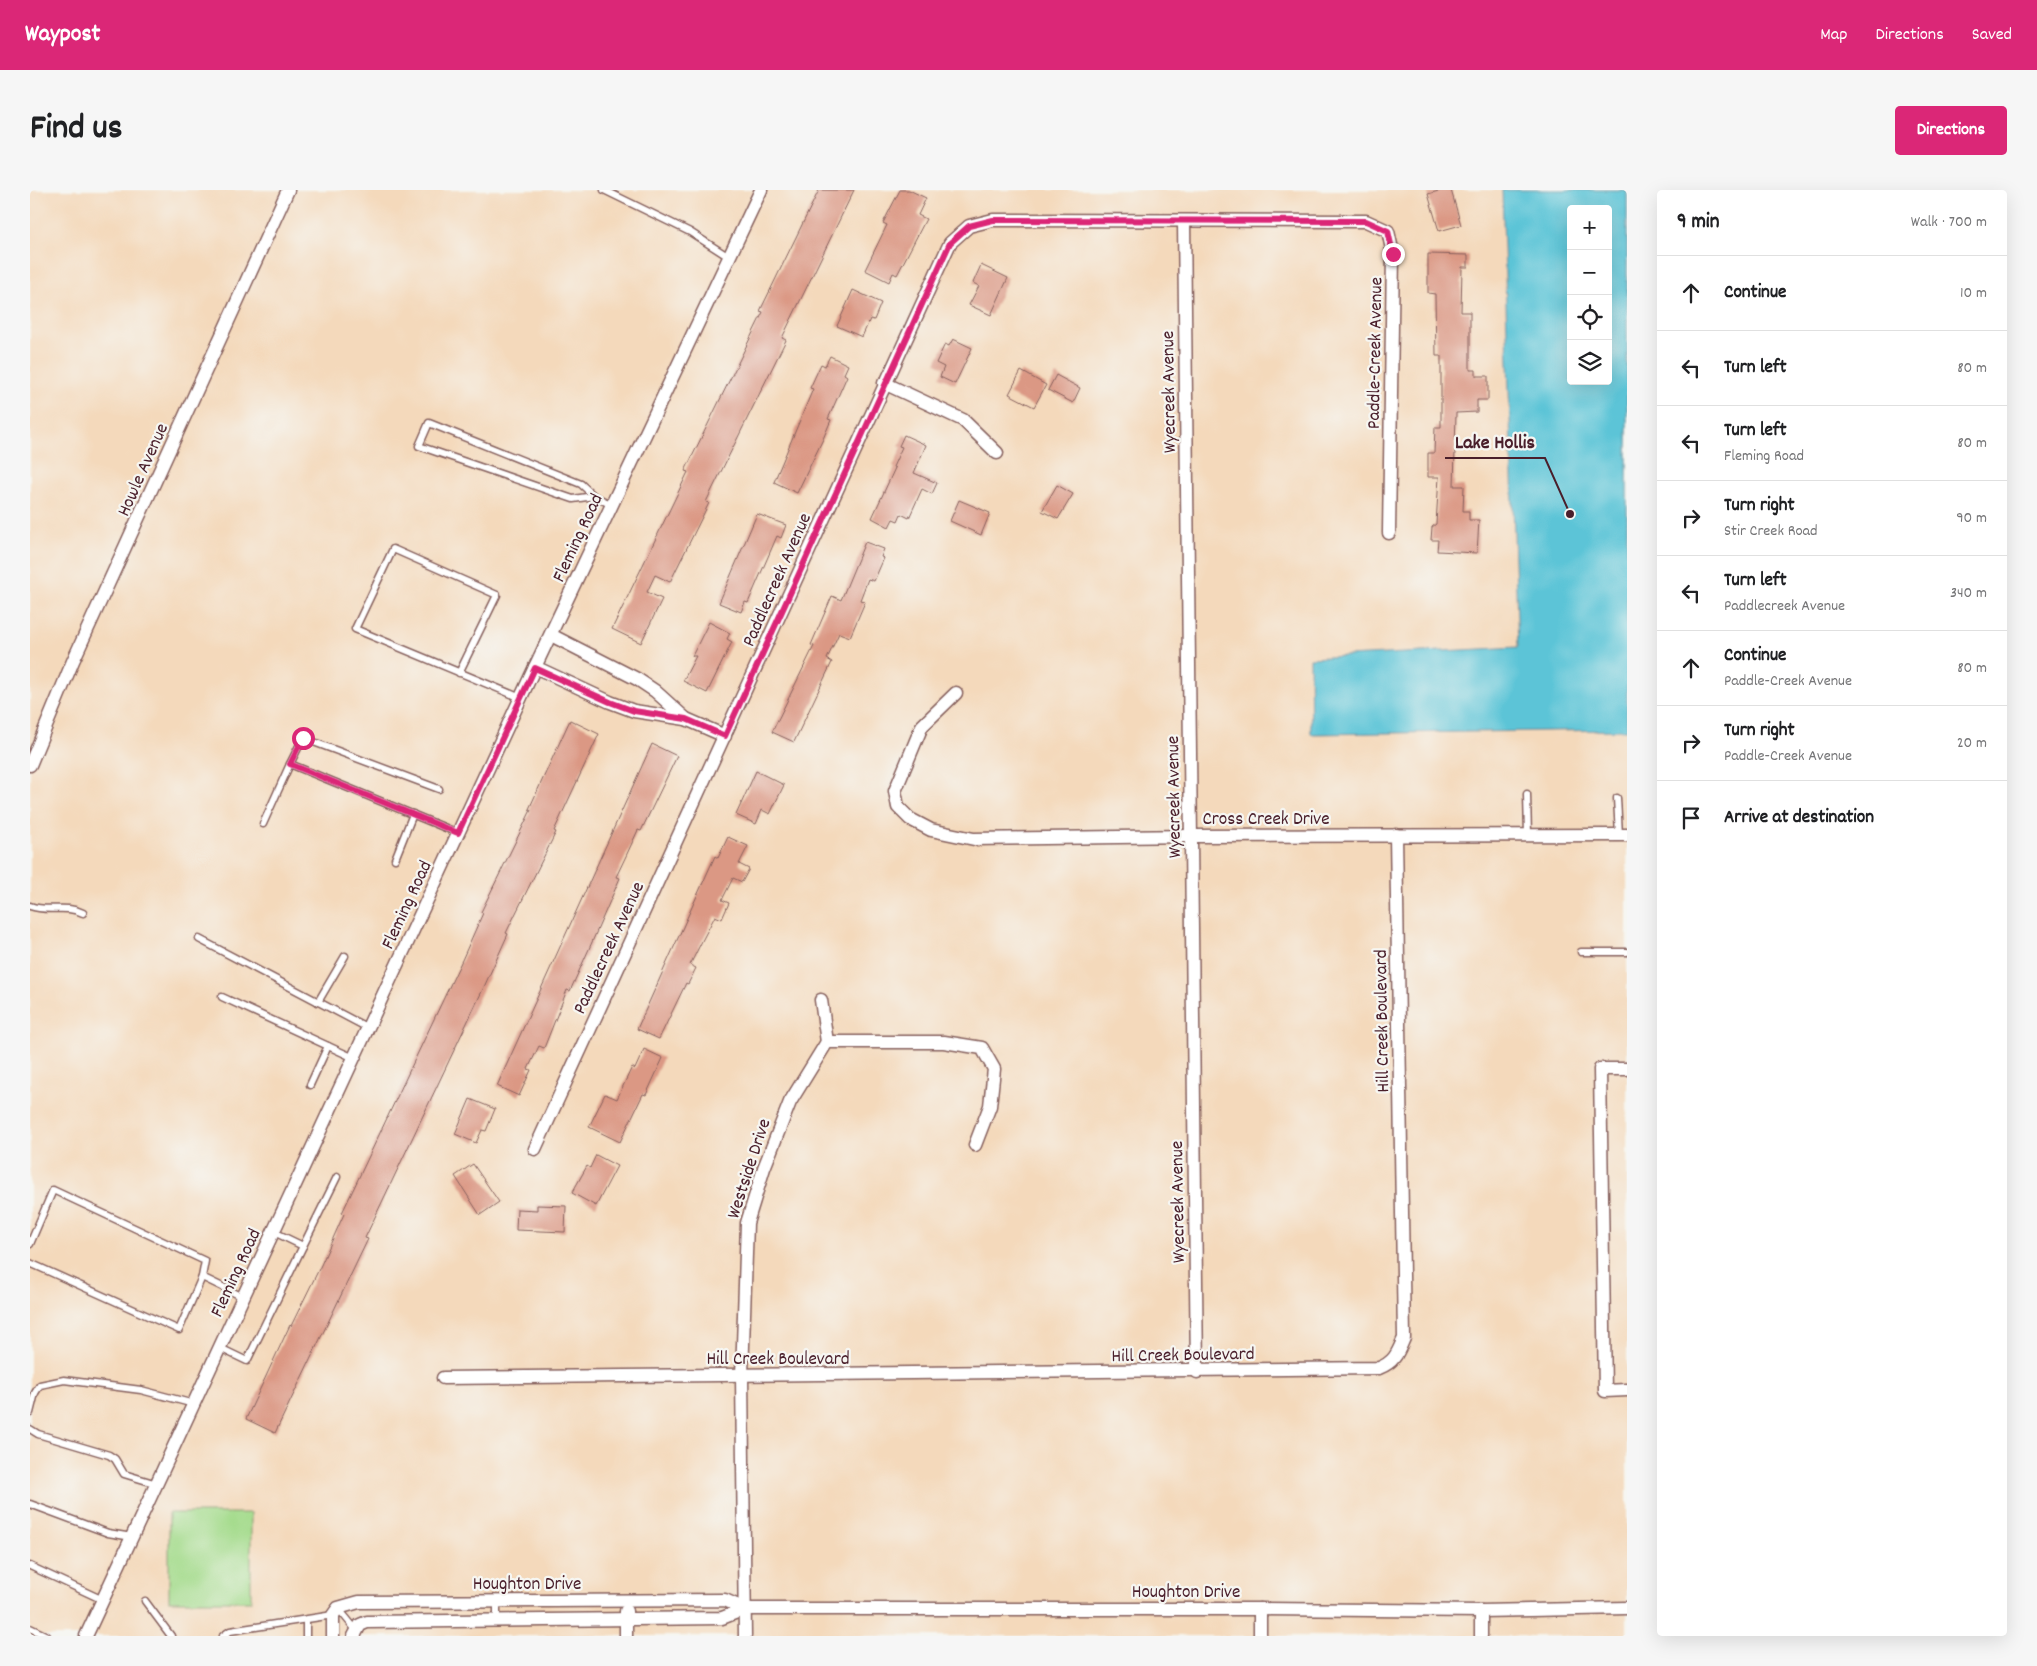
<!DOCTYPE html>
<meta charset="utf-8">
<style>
body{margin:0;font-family:Dekko,sans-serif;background:#f6f6f6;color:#202124}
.controls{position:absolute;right:15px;top:15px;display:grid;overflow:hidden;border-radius:5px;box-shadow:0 5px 20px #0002}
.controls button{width:45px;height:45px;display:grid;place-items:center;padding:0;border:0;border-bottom:1px solid #e0e0e0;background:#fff;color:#202124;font:25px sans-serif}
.stop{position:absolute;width:15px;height:15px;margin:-11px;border:4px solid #db2777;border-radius:50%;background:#fff}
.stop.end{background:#db2777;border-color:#fff;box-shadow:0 1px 5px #0008}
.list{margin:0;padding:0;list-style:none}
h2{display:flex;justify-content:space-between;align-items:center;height:65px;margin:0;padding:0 20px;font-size:21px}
h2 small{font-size:16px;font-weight:400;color:#757577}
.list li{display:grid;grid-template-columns:32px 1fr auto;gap:15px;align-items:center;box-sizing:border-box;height:75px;padding:0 20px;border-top:1px solid #e0e0e0}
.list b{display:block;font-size:19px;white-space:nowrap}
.list p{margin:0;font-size:16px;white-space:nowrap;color:#757577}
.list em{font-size:16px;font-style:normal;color:#757577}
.icon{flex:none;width:28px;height:28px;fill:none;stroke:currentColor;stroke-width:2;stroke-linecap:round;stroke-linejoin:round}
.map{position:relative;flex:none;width:1597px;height:1446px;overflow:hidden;border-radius:5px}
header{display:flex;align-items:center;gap:30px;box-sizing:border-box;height:70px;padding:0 25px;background:#db2777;color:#fff}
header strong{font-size:24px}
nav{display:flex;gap:28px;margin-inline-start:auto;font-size:18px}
.intro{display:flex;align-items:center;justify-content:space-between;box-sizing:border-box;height:120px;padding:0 30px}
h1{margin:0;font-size:35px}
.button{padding:12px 22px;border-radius:5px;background:#db2777;color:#fff;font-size:18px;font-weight:700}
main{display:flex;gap:30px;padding:0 30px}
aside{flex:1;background:#fff;border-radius:5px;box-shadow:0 5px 20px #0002}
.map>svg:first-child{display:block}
</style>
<header>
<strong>Waypost</strong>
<nav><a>Map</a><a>Directions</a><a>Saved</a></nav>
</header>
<div class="intro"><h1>Find us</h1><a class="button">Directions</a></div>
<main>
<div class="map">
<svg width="1597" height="1446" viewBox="0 0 1597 1446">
<rect width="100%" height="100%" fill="#f6f6f2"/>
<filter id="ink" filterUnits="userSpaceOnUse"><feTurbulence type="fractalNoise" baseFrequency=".02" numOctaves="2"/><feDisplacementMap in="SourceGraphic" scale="10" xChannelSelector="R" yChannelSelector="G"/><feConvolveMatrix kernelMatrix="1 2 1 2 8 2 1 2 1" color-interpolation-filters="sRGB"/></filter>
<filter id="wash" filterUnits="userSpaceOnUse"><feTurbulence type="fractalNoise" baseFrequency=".0096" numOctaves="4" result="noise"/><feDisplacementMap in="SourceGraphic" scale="20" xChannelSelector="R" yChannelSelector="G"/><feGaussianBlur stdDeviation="1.12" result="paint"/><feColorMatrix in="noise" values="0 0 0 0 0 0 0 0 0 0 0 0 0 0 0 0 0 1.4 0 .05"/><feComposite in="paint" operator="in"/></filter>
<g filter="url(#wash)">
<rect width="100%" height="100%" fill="#f4d9bb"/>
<!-- green -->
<rect fill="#a4db8c" stroke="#777d5c" x="139" y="1323" width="82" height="88"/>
<!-- water -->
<path fill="#5bc4d7" stroke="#527281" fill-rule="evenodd" d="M1472,0H1597V540L1281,544L1280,468L1488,457ZM1541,19H1578V191H1541Z"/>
<g id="blocks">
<!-- building -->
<g fill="#db9884">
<path d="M789,0H824L752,148L756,150L676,312L679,313L640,392L625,385L617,402L632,409L611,453L582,439L658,282L655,281L733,122L730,121Z"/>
<path d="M870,0H879L896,8L888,25L896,29L867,85L863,83L859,92L835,80L857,35L853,33Z"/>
<path d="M1412,0H1421L1431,35L1409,41L1398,4Z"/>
<path d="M1398,64L1438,65V77H1432L1431,122H1440V180H1446V186H1458V210H1447V222L1426,223L1424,296H1434L1433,321H1439V330H1449L1447,363L1407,361L1408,350H1401L1402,337L1406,334L1409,287H1398V263H1404L1405,237H1411V166H1406L1405,104L1398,103Z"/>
<path d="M951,75L978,88L961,125L939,115L949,96L943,93Z"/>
<path d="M823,100L851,113L844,130L840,129L832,147L807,136Z"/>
<path d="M923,149L942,158L925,194L910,187L914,177L906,173L915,154L919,156Z"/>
<path d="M800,166L818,175L814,184L817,186L798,229L801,230L793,249L767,303L744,292L783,199L780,198L791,174L795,176Z"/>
<path d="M991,181L1016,195L1004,217L979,204Z"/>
<path d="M1026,185L1050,198L1043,213L1018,200Z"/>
<path d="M874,245L896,255L884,283L907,293L902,304L892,299L879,328L871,324L868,331L863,329L859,337L842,328L865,278L863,277L872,257L869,256Z"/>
<path d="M1027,295L1043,304L1028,329L1012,321Z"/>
<path d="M929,310L960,323L951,345L920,331Z"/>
<path d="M727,324L756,335L751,348L747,346L718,413L715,412L711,422L689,413Z"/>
<path d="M835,352L854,359L851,367L854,368L844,391L838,389L830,410L835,412L820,447L809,443L797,469L802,472L764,552L742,542L784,456L781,455L802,406L811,410Z"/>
<path d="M679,432L700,443L697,449L702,452L677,503L653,491L666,466H662Z"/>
<path d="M540,530L569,544L524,641L526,642L476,743L478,744L454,797L335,1048L338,1049L245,1243L216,1229L260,1135L261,1136L291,1075L314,1024L312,1023L432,770L453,723L451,722L501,620L499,619Z"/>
<path d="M622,554L647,566L611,641L608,640L596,666L586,687L590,688L559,759L540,801L537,800L514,858L509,856L498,879L501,880L489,906L467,896Z"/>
<path d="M726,581L754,595L740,624L732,620L726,634L706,625Z"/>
<path d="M698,647L718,656L709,674L719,679L712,692L703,688L692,710L699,713L692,729L685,726L673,749L660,775L666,778L658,794L656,793L629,849L607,839L685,666L688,668Z"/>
<path d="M614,859L633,868L616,905L613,904L590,952L559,937L575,904L587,909L602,877L605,879Z"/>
<path d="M440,909L465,919L456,941L452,940L446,953L425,944Z"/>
<path d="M566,965L587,976L566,1016L542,1003L557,976L560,978Z"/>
<path d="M443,974L469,1012L450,1025L425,986Z"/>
<path d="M507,1015L536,1016L535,1042L486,1040L487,1019L507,1020Z"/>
</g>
</g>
</g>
<g filter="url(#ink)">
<use href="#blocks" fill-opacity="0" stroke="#86605d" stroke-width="1"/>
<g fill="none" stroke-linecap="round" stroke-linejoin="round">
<defs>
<g id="service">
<path d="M574,0L660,42L699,67"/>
<path d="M564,306L543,309L389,256L399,233L551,294L564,306L582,315"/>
<path d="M429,483L467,405L363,359L325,439L491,508"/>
<path d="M260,574L273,548L409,599"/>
<path d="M1497,604L1498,645"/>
<path d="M1587,608L1589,645"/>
<path d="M233,634L260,574L428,643"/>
<path d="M365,669L383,624"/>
<path d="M0,716C19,723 35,714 53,723"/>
<path d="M169,749L338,838"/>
<path d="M1551,762H1597"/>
<path d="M192,807L324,868"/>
<path d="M288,812L315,766"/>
<path d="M280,895L298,856"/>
<path d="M244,1042L273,1056L307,987"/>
<path d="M0,1054L23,1000L175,1071L172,1087L149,1140L0,1073"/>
<path d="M172,1087L213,1107"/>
<path d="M190,1158L217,1171L273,1056"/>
<path d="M0,1223L5,1203L10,1195L34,1190L111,1200L164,1214"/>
<path d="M0,1239L8,1244L79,1265L85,1269L94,1284L127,1294"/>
<path d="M0,1314L78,1343L102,1347"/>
<path d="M0,1376L73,1410"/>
<path d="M115,1411L141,1446"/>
<path d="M467,1411V1431"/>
<path d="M308,1418L326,1440"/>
<path d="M0,1438L17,1446"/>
<path d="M193,1446L200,1441L303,1425"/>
<path d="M276,1446V1431"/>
</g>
<g id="minor">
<path d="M1154,31L1167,1182"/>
<path d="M854,193L933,230L967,263"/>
<path d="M521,445L607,489L625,501L656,529"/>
<path d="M505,477L580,512L604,521L656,529L695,546"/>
<path d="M926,503L892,536L865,601L868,617L880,629L901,640L944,649L1161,646L1597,645"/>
<path d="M0,575L43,471L258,0"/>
<path d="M791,810L797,852"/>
<path d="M1597,879H1570L1575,1201L1597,1200"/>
<path d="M505,959L920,53L939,36L963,30L1336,31L1358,41L1363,64L1359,343"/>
<path d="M413,1188L1349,1178C1365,1172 1368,1162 1374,1148L1366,645"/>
<path d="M715,1419H1230L1451,1421L1597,1418"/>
<path d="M56,1446L505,477L731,0"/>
<path d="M303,1446V1425L308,1418L329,1412L695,1410L715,1419L692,1428L337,1432L330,1435L324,1446"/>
<path d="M596,1446V1421"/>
<path d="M715,1446L712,1186L717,1033L734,978L760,912L797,852H914L952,858L964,879L960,916L945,955"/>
<path d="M1230,1446V1419"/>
<path d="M1451,1446V1421"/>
</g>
</defs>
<!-- service casing -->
<use href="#service" stroke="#86605d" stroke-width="9"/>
<!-- minor casing -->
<use href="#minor" stroke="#86605d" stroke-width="15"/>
<!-- service -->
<use href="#service" stroke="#fff" stroke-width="6"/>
<!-- minor -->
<use href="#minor" stroke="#fff" stroke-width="12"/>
</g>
</g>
<g fill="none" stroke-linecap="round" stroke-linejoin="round" filter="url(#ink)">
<!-- route -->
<path stroke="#db2777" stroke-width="6" d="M273,548L260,574L428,643L505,478L580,512L604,521L656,529L695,546L920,53L939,36L963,30L1336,31L1358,41L1363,64"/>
</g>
<g text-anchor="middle" stroke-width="4.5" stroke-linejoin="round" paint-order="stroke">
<!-- street labels -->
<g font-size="19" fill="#4a1f2b" stroke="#f6f6f2">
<text transform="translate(1343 163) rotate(-89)" y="7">Paddle-Creek Avenue</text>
<text transform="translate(1137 202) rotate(-91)" y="7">Wyecreek Avenue</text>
<text transform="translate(111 279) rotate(-66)" y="7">Howle Avenue</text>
<text transform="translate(546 347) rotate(-65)" y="7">Fleming Road</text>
<text transform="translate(745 389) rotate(-66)" y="7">Paddlecreek Avenue</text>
<text transform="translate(1142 607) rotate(-91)" y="7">Wyecreek Avenue</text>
<text x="1236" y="634">Cross Creek Drive</text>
<text transform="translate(375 714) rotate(-65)" y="7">Fleming Road</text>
<text transform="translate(577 757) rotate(-65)" y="7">Paddlecreek Avenue</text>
<text transform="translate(1350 831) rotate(-91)" y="7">Hill Creek Boulevard</text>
<text transform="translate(717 978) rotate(-72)" y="7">Westside Drive</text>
<text transform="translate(1146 1012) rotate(-91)" y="7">Wyecreek Avenue</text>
<text transform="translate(204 1082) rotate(-65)" y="7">Fleming Road</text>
<text transform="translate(1153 1163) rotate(-1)" y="7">Hill Creek Boulevard</text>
<text x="748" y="1174">Hill Creek Boulevard</text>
<text x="497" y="1399">Houghton Drive</text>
<text x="1156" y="1407">Houghton Drive</text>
</g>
</g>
<!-- callouts -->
<path fill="none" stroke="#4a1f2b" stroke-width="2" d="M1540 324L1515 268H1415"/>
<circle fill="#4a1f2b" stroke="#f6f6f2" stroke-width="2" cx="1540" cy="324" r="5"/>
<g font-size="20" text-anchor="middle" font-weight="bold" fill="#4a1f2b" stroke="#f6f6f2" stroke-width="4.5" stroke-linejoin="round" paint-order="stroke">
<text x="1465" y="258">Lake Hollis</text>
</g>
</svg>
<div class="controls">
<button>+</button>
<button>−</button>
<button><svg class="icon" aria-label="locate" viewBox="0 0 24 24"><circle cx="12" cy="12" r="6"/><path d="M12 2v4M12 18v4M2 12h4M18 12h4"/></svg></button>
<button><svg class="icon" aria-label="layers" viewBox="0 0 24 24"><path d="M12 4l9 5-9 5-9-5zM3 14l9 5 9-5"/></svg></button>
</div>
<div class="stop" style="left:273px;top:548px"></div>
<div class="stop end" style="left:1363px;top:64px"></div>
</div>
<aside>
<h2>9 min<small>Walk · 700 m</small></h2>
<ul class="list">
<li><svg class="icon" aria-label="ahead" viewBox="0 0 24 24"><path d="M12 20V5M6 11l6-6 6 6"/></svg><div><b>Continue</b></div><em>10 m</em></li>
<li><svg class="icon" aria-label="left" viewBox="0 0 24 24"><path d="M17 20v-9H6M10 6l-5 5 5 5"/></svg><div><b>Turn left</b></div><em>80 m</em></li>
<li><svg class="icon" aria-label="left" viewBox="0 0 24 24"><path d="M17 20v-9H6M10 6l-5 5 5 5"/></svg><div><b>Turn left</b><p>Fleming Road</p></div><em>80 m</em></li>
<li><svg class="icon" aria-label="right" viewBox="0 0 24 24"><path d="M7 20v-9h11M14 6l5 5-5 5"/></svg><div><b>Turn right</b><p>Stir Creek Road</p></div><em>90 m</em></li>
<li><svg class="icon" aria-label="left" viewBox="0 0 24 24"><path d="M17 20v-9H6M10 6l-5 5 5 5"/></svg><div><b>Turn left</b><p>Paddlecreek Avenue</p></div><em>340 m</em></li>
<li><svg class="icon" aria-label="ahead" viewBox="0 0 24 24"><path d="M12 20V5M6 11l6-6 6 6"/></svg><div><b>Continue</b><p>Paddle-Creek Avenue</p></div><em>80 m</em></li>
<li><svg class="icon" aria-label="right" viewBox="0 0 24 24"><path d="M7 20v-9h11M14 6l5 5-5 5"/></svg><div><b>Turn right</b><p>Paddle-Creek Avenue</p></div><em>20 m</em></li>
<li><svg class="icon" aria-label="arrive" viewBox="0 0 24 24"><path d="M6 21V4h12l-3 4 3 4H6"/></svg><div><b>Arrive at destination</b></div></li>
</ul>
</aside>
</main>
